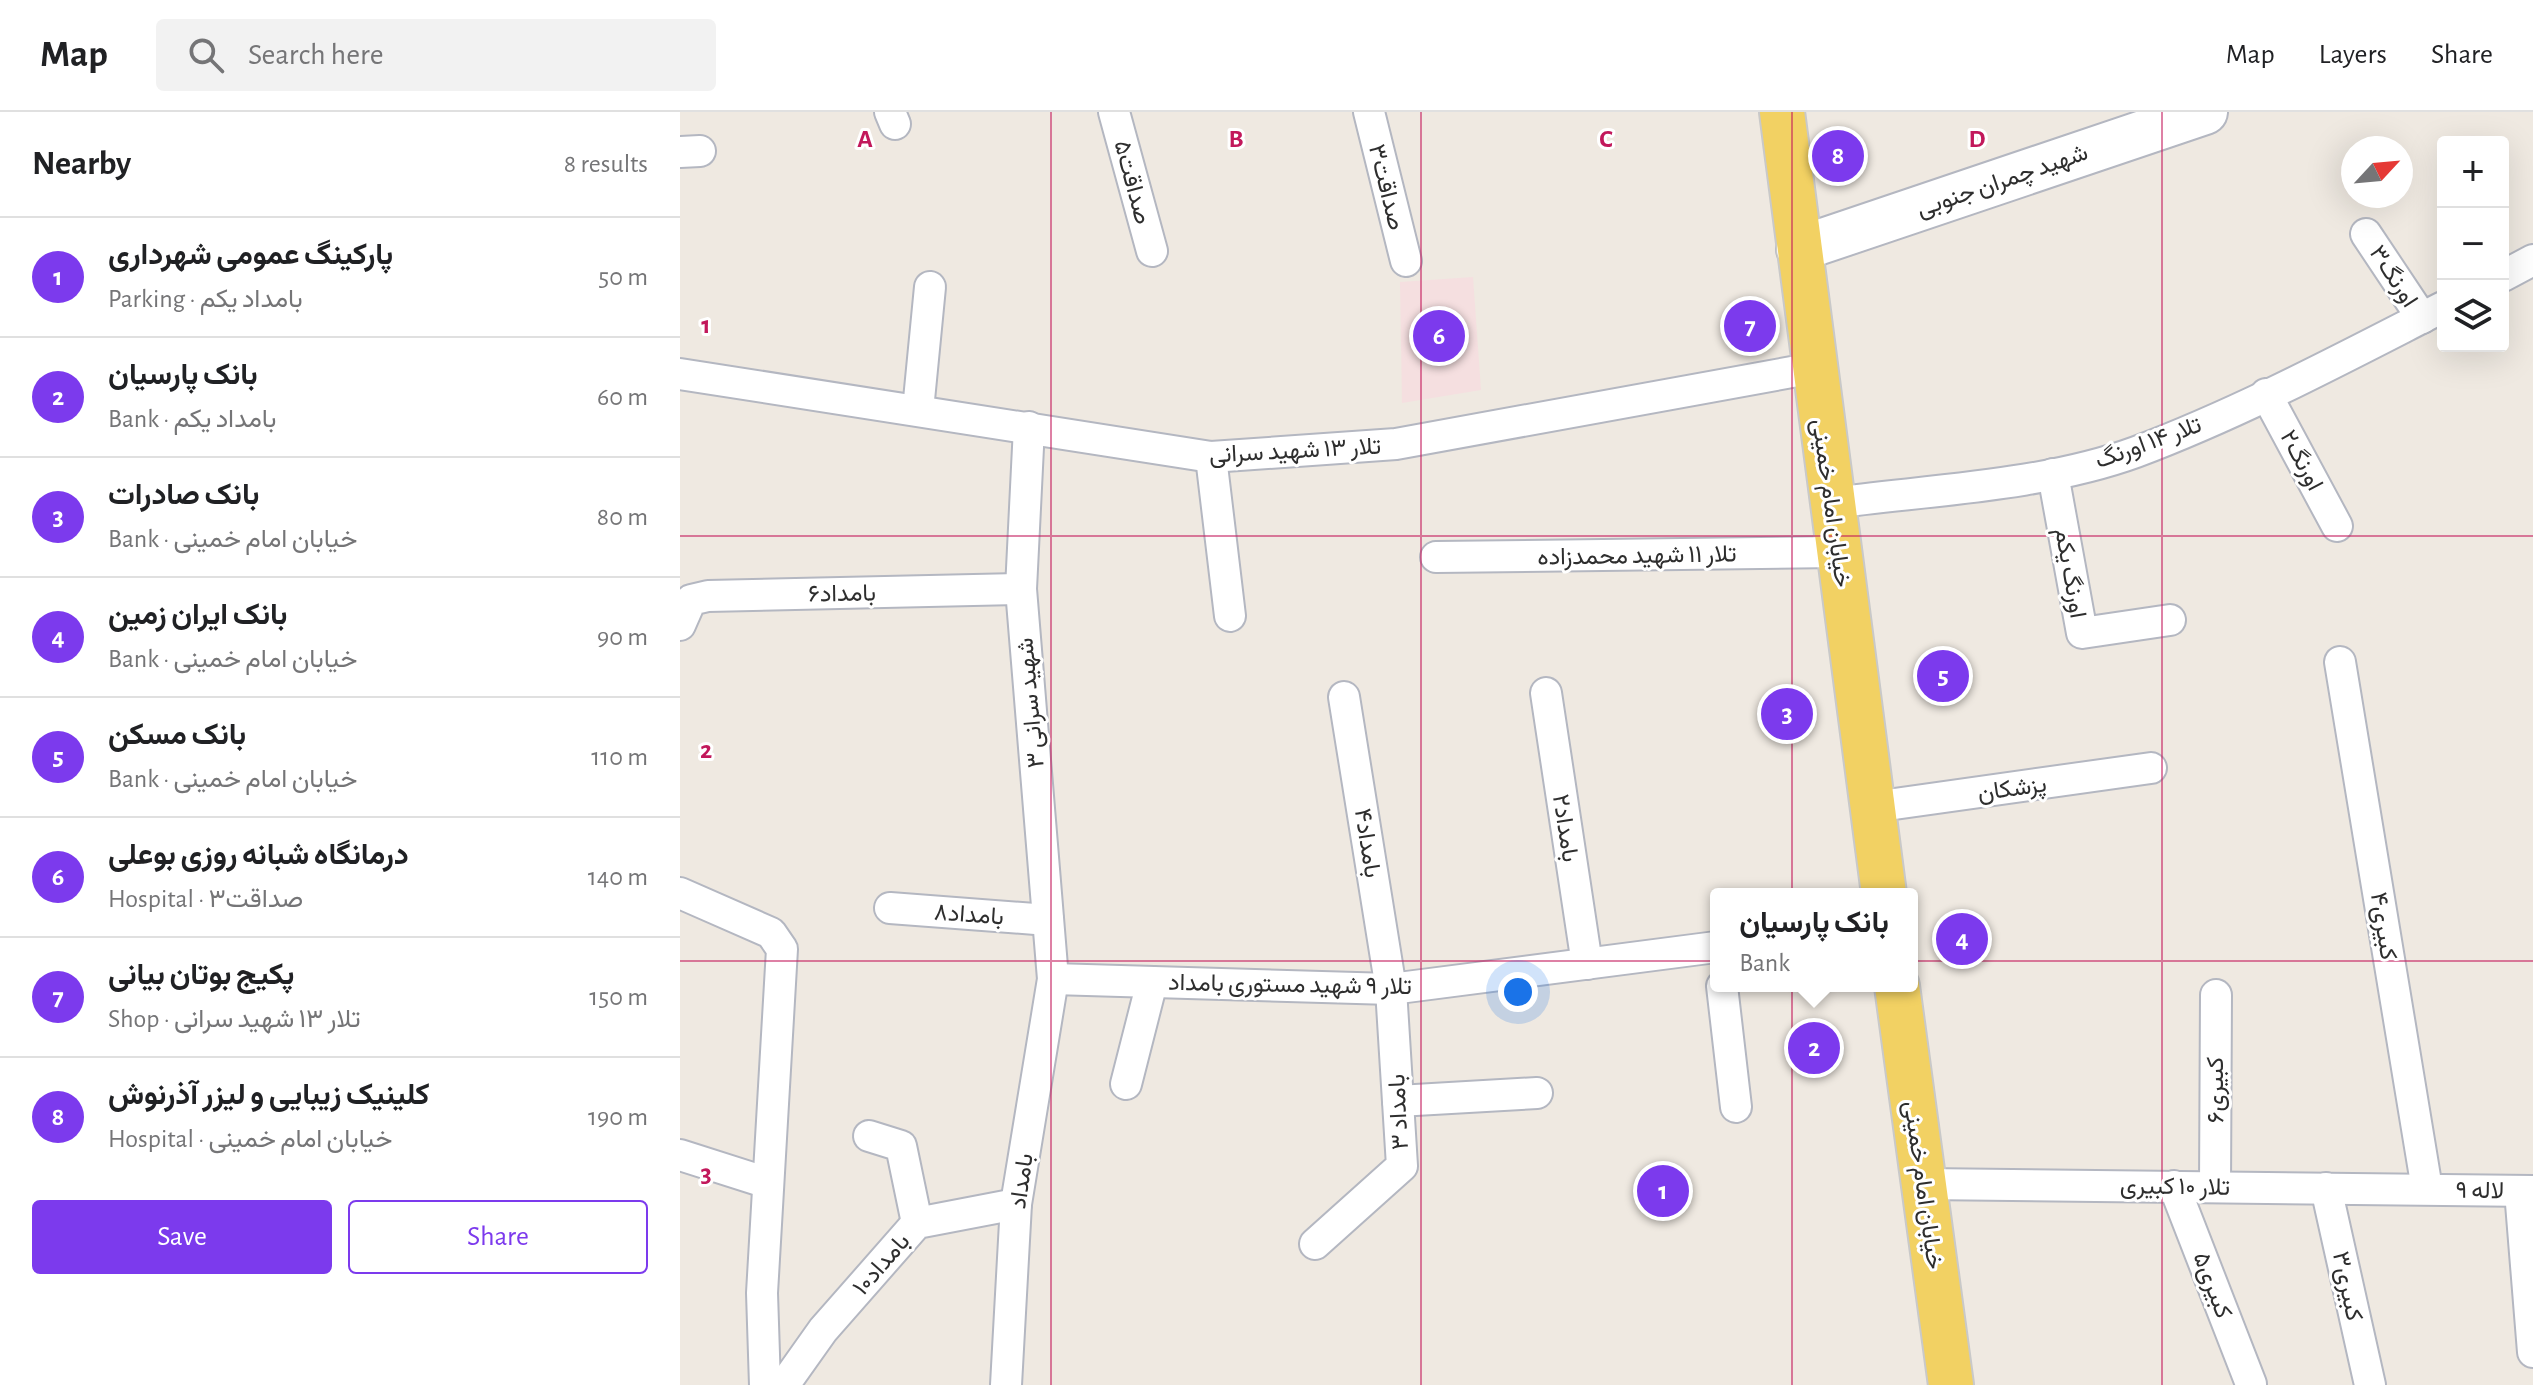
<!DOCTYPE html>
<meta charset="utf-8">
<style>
body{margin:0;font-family:"Alegreya Sans",Vazirmatn,sans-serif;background:#f2f2f2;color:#202124}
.controls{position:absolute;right:24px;top:24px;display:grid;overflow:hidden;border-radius:8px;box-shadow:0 8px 32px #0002}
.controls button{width:72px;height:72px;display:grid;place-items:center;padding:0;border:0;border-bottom:2px solid #e0e0e0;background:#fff;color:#202124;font:40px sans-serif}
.compass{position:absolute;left:1661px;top:24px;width:72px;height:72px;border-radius:50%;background:#fff;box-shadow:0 8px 32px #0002;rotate:64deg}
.you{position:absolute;left:838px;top:880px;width:28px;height:28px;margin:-20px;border:6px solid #fff;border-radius:50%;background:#1a73e8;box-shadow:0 0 0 12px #1a73e833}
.badge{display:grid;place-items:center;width:52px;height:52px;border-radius:50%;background:#7c3aed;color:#fff;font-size:26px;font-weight:700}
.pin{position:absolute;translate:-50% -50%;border:4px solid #fff;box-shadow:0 2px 8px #0006}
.popup{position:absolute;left:1030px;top:776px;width:208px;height:104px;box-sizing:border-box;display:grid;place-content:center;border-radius:8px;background:#fff;filter:drop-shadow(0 2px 6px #0005);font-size:26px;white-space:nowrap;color:#757577}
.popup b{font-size:30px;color:#202124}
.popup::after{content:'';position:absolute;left:50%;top:100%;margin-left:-16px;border:16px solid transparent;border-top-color:#fff}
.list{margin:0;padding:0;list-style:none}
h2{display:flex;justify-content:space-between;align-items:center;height:104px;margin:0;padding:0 32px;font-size:34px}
h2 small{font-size:26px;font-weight:400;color:#757577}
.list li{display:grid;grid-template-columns:52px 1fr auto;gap:24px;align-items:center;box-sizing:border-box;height:120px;padding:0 32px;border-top:2px solid #e0e0e0}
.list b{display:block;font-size:30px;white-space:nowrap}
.list p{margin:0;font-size:26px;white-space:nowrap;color:#757577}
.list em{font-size:26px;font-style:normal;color:#757577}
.actions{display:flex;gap:16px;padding:24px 32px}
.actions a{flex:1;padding:18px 0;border:2px solid #7c3aed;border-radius:8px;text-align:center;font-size:28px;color:#7c3aed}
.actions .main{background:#7c3aed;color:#fff}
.icon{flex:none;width:44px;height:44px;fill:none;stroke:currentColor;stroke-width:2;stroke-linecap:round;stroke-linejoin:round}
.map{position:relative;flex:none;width:1853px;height:1273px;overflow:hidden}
header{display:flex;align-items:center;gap:48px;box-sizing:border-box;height:112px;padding:0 40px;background:#fff;border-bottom:2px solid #e0e0e0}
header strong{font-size:38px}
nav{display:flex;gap:44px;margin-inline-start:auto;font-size:28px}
.search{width:560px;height:72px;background:#f2f2f2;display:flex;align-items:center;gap:20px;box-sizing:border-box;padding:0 28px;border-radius:8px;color:#757577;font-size:30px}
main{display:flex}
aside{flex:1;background:#fff}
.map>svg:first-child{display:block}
</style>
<header>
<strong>Map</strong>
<div class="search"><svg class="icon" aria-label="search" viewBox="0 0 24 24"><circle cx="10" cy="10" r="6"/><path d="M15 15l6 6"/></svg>Search here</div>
<nav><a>Map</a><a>Layers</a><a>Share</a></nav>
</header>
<main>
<aside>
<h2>Nearby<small>8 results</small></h2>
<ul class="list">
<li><span class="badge">1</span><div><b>پارکینگ عمومی شهرداری</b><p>Parking · بامداد یکم</p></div><em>50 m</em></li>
<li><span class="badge">2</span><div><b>بانک پارسیان</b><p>Bank · بامداد یکم</p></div><em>60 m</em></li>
<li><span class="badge">3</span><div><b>بانک صادرات</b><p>Bank · خیابان امام خمینی</p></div><em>80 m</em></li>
<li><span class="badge">4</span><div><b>بانک ایران زمین</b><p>Bank · خیابان امام خمینی</p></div><em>90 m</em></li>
<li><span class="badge">5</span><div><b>بانک مسکن</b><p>Bank · خیابان امام خمینی</p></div><em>110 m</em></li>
<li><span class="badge">6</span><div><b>درمانگاه شبانه روزی بوعلی</b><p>Hospital · صداقت۳</p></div><em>140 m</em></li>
<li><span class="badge">7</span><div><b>پکیج بوتان بیانی</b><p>Shop · تلار ۱۳ شهید سرانی</p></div><em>150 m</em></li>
<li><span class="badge">8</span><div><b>کلینیک زیبایی و لیزر آذرنوش</b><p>Hospital · خیابان امام خمینی</p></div><em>190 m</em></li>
</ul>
<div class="actions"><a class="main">Save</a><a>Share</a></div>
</aside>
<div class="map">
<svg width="1853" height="1273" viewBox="0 0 1853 1273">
<rect width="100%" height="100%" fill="#efe9e1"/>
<!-- medical -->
<path fill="#f5dfe0" d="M793,165L801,278L722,291L720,170Z"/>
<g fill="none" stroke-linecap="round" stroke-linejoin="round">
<defs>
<g id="minor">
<path d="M210,0L215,12"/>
<path d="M434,0L472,139"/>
<path d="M689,0L726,149"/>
<path d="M0,40L20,39"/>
<path d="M1686,122L1742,206"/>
<path d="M1823,164L1853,148"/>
<path d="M0,262L531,345L716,332L1134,256"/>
<path d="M1586,282L1657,414"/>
<path d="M238,298L250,175"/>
<path d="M531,345L550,504"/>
<path d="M1373,362L1402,521L1490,508"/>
<path d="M1152,391C1249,378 1363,374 1456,340C1562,300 1663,246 1763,195"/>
<path d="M756,445L1158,440"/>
<path d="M0,513L11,488L28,484L341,477"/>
<path d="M1660,550L1747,1077"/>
<path d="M866,581L907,852"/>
<path d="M1193,695L1471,656"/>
<path d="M0,781L91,821L102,837L82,1181L85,1273"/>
<path d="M210,796L368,808"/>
<path d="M373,867L711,877L1036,835"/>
<path d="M1042,874L1056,995"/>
<path d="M446,972L472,870"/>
<path d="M718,989L857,981"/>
<path d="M189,1024L221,1034L237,1111"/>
<path d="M0,1043L88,1071"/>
<path d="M1244,1072L1853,1079"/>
<path d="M1494,1074L1571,1272"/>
<path d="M1535,1074L1536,883"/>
<path d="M1646,1076L1690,1273"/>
<path d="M1840,1079L1853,1240"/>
<path d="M635,1132L722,1054L711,877L664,585"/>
<path d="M104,1273L143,1218L237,1111L336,1092"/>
<path d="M326,1273L336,1092L373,867L341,477L349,315"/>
</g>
<path id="secondary" d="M1119,137L1525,0"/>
<g id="primary">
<path d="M1102,0L1204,782"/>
<path d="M1217,874L1271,1273"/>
</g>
</defs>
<!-- minor casing -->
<use href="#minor" stroke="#b4b7c1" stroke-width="34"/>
<!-- secondary casing -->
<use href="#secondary" stroke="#b4b7c1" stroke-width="48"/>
<!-- primary casing -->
<use href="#primary" stroke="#c9c9c9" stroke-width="48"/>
<!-- minor -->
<use href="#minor" stroke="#fff" stroke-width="30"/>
<!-- secondary -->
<use href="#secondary" stroke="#fff" stroke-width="44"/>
<!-- primary -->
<use href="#primary" stroke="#f2d163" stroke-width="44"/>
</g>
<!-- grid -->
<path fill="none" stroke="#c2185b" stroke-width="2" stroke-opacity="0.55" d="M371,0V1273M741,0V1273M1112,0V1273M1482,0V1273M0,424H1853M0,849H1853"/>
<g text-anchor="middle" stroke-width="6" stroke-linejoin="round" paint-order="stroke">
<!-- street labels -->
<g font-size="24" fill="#2e2e2e" stroke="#fff">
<text transform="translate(1322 68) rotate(-19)" y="8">شهید چمران جنوبی</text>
<text transform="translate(453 70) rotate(75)" y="8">صداقت۵</text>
<text transform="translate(707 75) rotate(76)" y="8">صداقت۳</text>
<text transform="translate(1714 164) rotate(57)" y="8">اورنگ۳</text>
<text transform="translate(1468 330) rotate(-20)" y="8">تلار ۱۴ اورنگ</text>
<text transform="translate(615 338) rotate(-3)" y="8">تلار ۱۳ شهید سرانی</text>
<text transform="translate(1622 348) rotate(62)" y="8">اورنگ۲</text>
<text transform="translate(1152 391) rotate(82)" y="8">خیابان امام خمینی</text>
<text transform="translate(957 443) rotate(-1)" y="8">تلار ۱۱ شهید محمدزاده</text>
<text transform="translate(1391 461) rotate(80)" y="8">اورنگ یکم</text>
<text transform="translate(162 481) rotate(-1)" y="8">بامداد۶</text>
<text transform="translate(350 591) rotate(-95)" y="8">شهید سرانی ۳</text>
<text transform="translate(1332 676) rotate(-8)" y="8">پزشکان</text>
<text transform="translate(886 716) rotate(81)" y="8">بامداد۲</text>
<text transform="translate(688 731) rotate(81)" y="8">بامداد۴</text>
<text transform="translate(289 802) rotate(4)" y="8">بامداد۸</text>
<text transform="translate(1704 814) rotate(81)" y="8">کبیری۴</text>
<text transform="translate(610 872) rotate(1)" y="8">تلار ۹ شهید مستوری بامداد</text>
<text transform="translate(1535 978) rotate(-90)" y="8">کبیری۶</text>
<text transform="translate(718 1000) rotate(-93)" y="8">بامداد ۳</text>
<text transform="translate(341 1069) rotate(-82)" y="8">بامداد</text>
<text transform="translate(1244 1073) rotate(82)" y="8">خیابان امام خمینی</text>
<text transform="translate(1495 1074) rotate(1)" y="8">تلار ۱۰ کبیری</text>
<text transform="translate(1800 1078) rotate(1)" y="8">لاله ۹</text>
<text transform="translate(201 1152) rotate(-49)" y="8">بامداد۱۰</text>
<text transform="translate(1533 1173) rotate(69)" y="8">کبیری۵</text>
<text transform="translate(1668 1174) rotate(78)" y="8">کبیری۳</text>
</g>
</g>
<g font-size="26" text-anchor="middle" font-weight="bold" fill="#c2185b" stroke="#fff" stroke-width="6" stroke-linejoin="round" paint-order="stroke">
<text x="185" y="35">A</text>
<text x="556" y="35">B</text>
<text x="926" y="35">C</text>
<text x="1297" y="35">D</text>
<text x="26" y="221">1</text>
<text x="26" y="646">2</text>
<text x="26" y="1070">3</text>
</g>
</svg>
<div class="controls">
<button>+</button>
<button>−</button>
<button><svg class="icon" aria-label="layers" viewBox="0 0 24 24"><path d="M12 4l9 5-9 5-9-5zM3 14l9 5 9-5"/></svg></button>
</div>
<svg class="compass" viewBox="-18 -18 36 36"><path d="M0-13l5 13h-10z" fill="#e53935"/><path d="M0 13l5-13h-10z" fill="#757577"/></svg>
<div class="you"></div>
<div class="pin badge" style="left:983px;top:1079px">1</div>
<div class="pin badge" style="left:1134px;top:936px">2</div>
<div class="popup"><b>بانک پارسیان</b>Bank</div>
<div class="pin badge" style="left:1107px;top:602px">3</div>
<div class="pin badge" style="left:1282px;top:827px">4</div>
<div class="pin badge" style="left:1263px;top:564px">5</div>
<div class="pin badge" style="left:759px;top:224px">6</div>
<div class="pin badge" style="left:1070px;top:214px">7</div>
<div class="pin badge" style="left:1158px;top:44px">8</div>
</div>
</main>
